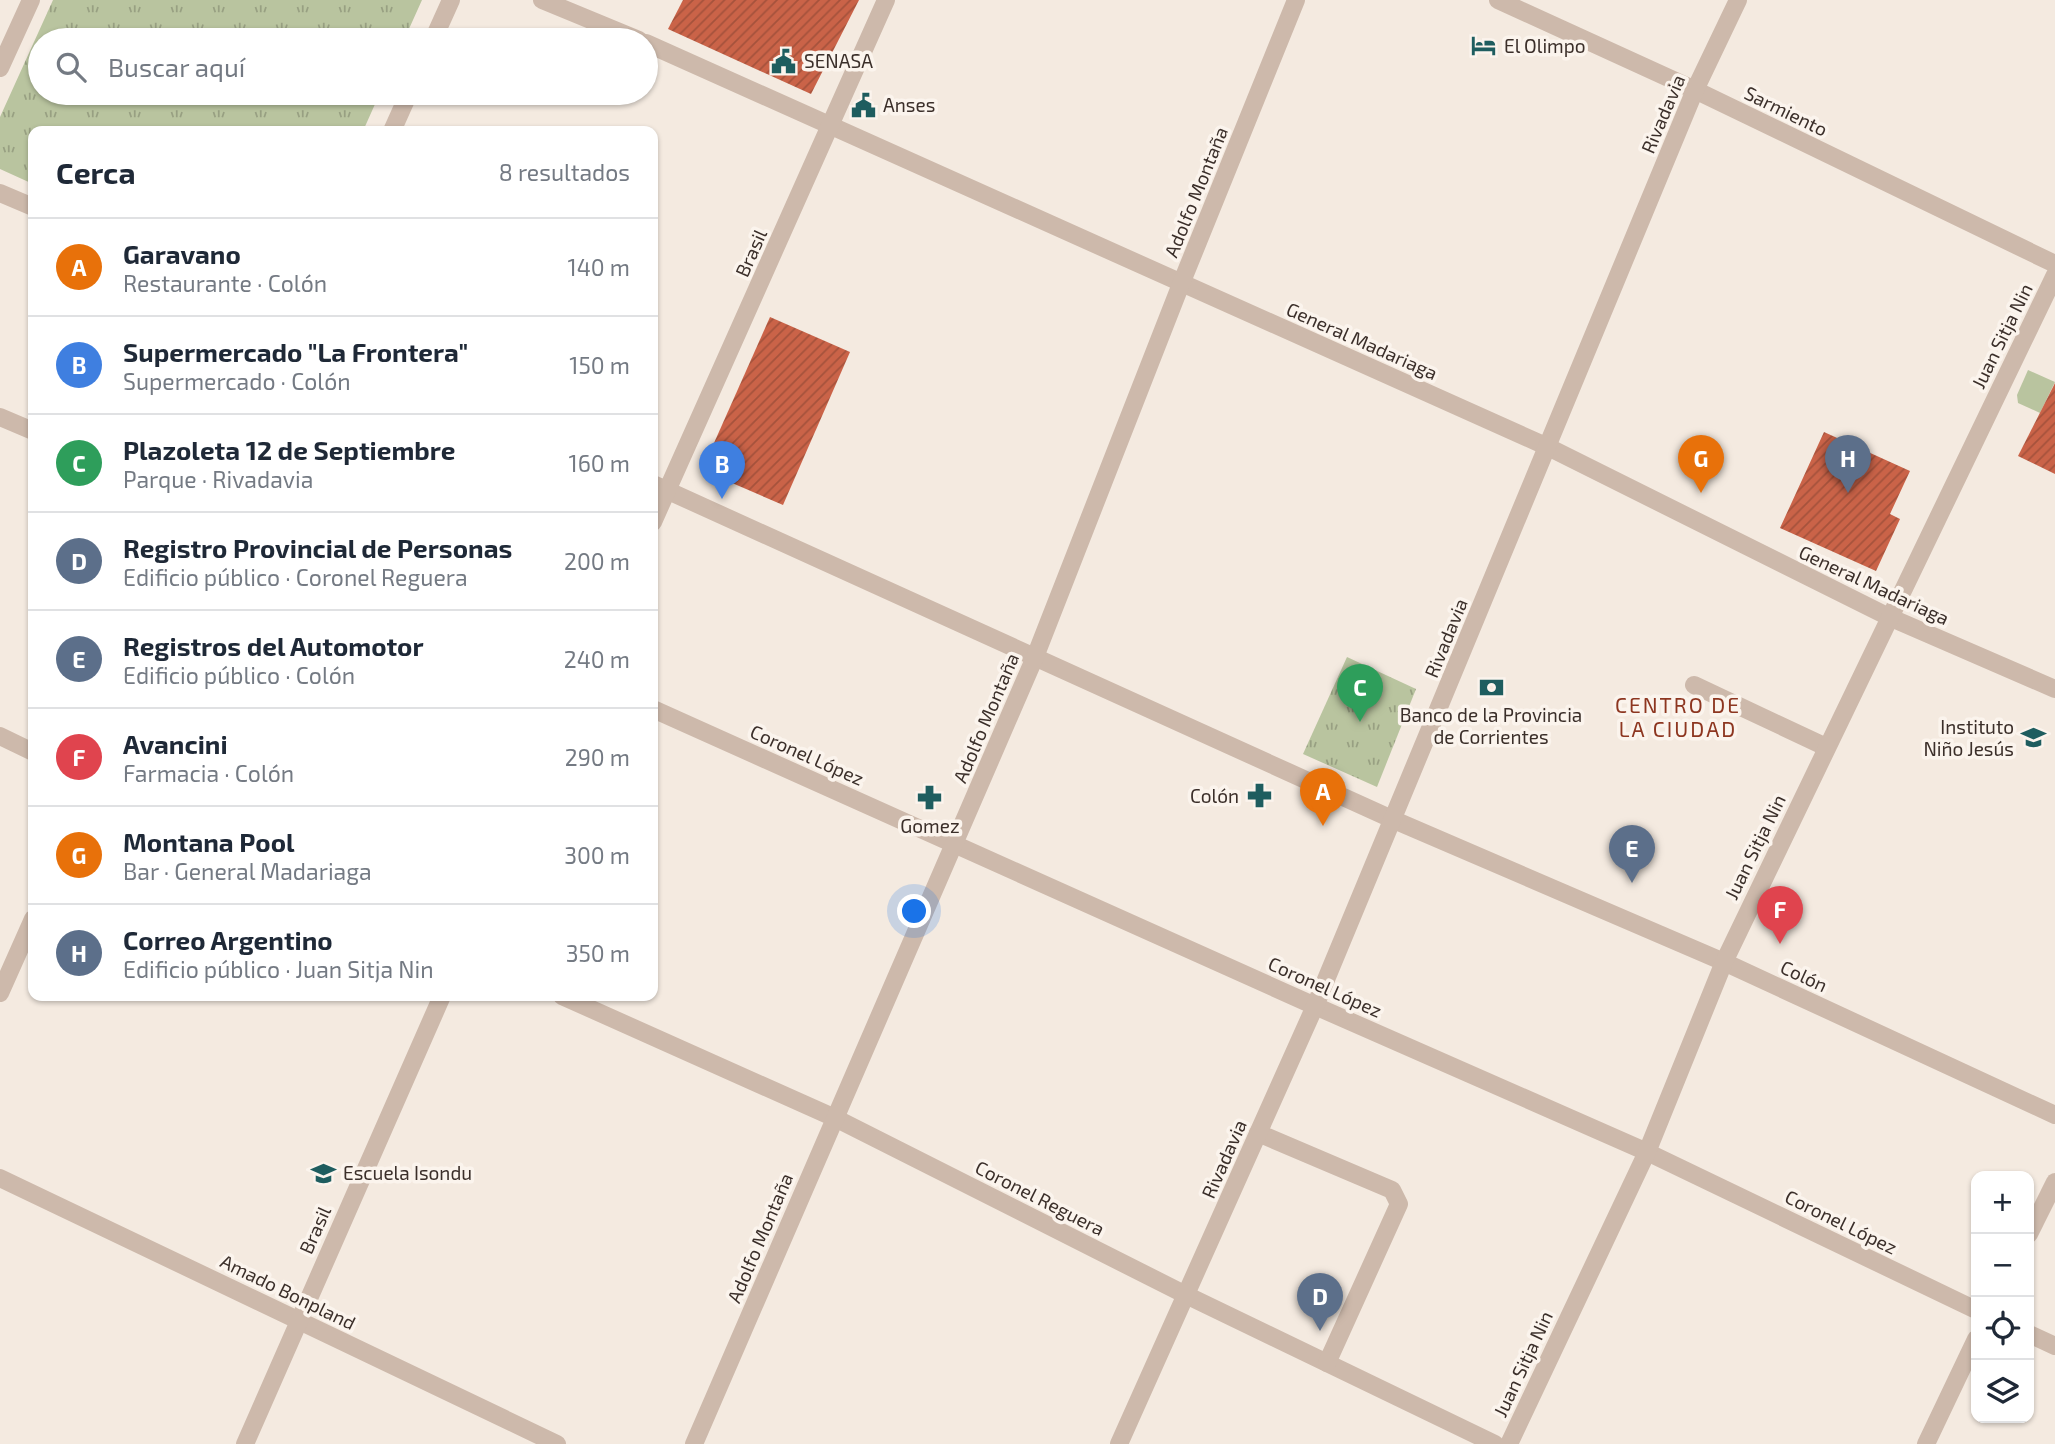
<!DOCTYPE html>
<html lang="es">
<meta charset="utf-8">
<style>
body{margin:0;font-family:"Exo 2",sans-serif;background:#f6f6f7;color:#1f2937}
.controls{position:absolute;right:21px;bottom:21px;display:grid;overflow:hidden;border-radius:14px;box-shadow:0 2px 5px #0004}
.controls button{width:63px;height:63px;display:grid;place-items:center;padding:0;border:0;border-bottom:2px solid #e0e1e3;background:#fff;color:#1f2937;font:35px sans-serif}
.you{position:absolute;left:915px;top:912px;width:24px;height:24px;margin:-18px;border:5px solid #fff;border-radius:50%;background:#1a73e8;box-shadow:0 0 0 10px #1a73e833}
.badge{display:grid;place-items:center;width:46px;height:46px;border-radius:50%;background:#1e5d5f;color:#fff;font-size:23px;font-weight:700}
.pin{position:absolute;translate:-50% -58px;filter:drop-shadow(0 2px 4px #0008)}
.pin::after{content:'';position:absolute;top:37px;width:24px;height:21px;background:inherit;clip-path:polygon(0 0,100% 0,50% 100%)}
.list{margin:0;padding:0;list-style:none}
h2{display:flex;justify-content:space-between;align-items:center;height:91px;margin:0;padding:0 28px;font-size:30px}
h2 small{font-size:23px;font-weight:400;color:#747a83}
.list li{display:grid;grid-template-columns:46px 1fr auto;gap:21px;align-items:center;box-sizing:border-box;height:98px;padding:0 28px;border-top:2px solid #e0e1e3}
.list b{display:block;font-size:26px;white-space:nowrap}
.list p{margin:0;font-size:23px;white-space:nowrap;color:#747a83}
.list em{font-size:23px;font-style:normal;color:#747a83}
.icon{flex:none;width:38px;height:38px;fill:none;stroke:currentColor;stroke-width:2;stroke-linecap:round;stroke-linejoin:round}
.map{position:relative;flex:none;width:2055px;height:1444px;overflow:hidden}
.search{position:absolute;background:#fff;box-shadow:0 2px 5px #0004;left:28px;top:28px;width:630px;height:77px;display:flex;align-items:center;gap:18px;box-sizing:border-box;padding:0 24px;border-radius:38px;color:#747a83;font-size:26px}
.panel{position:absolute;background:#fff;box-shadow:0 2px 5px #0004;left:28px;top:126px;width:630px;height:875px;border-radius:14px}
.map>svg:first-child{display:block}
</style>
<div class="map">
<svg width="2055" height="1444" viewBox="0 0 2055 1444">
<defs>
<pattern id="grass-tufts" width="24" height="20" patternUnits="userSpaceOnUse" patternTransform="scale(1.75)"><rect width="24" height="20" fill="#b9c49f"/><path d="M3 7l-1-3M5 7V3M7 7l1-3M15 17l-1-3M17 17v-4M19 17l1-3" fill="none" stroke="#98a082"/></pattern>
<pattern id="building-hatch" width="6" height="6" patternUnits="userSpaceOnUse" patternTransform="scale(1.75)"><rect width="6" height="6" fill="#ca6348"/><path d="M-1 1l2-2M0 6l6-6M5 7l2-2" fill="none" stroke="#a5523c"/></pattern>
</defs>
<rect width="100%" height="100%" fill="#f4eae0"/>
<!-- grass -->
<g fill="url(#grass-tufts)">
<path d="M53,0H422L404,40H40V93H380L363,131H33V184L0,169V117Z"/>
<path d="M1347,657L1416,689L1377,787L1303,754Z"/>
</g>
<!-- garden -->
<path fill="#b9c49f" d="M2028,370L2055,382L2040,413L2018,403L2017,395Z"/>
<!-- building -->
<g fill="url(#building-hatch)">
<path d="M683,0H859L811,94L668,29Z"/>
<path d="M770,317L850,352L783,505L702,470Z"/>
<path d="M2055,383V474L2018,456Z"/>
<path d="M1824,432L1910,471L1890,514L1900,519L1876,571L1780,528Z"/>
</g>
<g fill="none" stroke-linecap="round" stroke-linejoin="round">
<!-- minor -->
<g stroke="#cdb9ab" stroke-width="18">
<path d="M542,0L639,40"/>
<path d="M1498,0L1695,90L2055,264"/>
<path d="M433,40L451,0"/>
<path d="M646,43L1548,447L1889,617L2055,689"/>
<path d="M0,68L31,0"/>
<path d="M392,131L409,93"/>
<path d="M0,193L33,207"/>
<path d="M0,417L33,431"/>
<path d="M653,484L1394,820L1724,962L2055,1115"/>
<path d="M653,522L886,0"/>
<path d="M1694,685L1826,747"/>
<path d="M653,709L1315,1006L1647,1152L1976,1310"/>
<path d="M0,736L33,752"/>
<path d="M0,993L33,919"/>
<path d="M562,996L835,1118L1186,1295L1495,1444"/>
<path d="M1258,1133L1392,1190L1399,1204L1327,1363"/>
<path d="M0,1178L557,1444"/>
<path d="M2029,1234L2055,1182"/>
<path d="M2029,1334L2055,1346"/>
<path d="M245,1444L442,996"/>
<path d="M694,1444L1035,657L1181,284L1296,0"/>
<path d="M1119,1444L1315,1006L1695,90L1738,0"/>
<path d="M1509,1444L1647,1152L1724,962L2055,275"/>
<path d="M1926,1444L1976,1339"/>
</g>
</g>
<!-- icons -->
<defs>
<symbol id="hotel-bare" viewBox="-9 -9 18 18"><path d="M-6-4.5h1.5V1H6V5H4.5V3h-9V5H-6ZM-4 0a1.8 1.8 0 1 1 3.6 0ZM.5 0V-2.5h3Q6-2.5 6 0Z" fill="#1e5d5f" stroke="#fbf4ed" stroke-width="2.5" paint-order="stroke"/></symbol>
<symbol id="civic-bare" viewBox="-9 -9 18 18"><path d="M-.6-6.5H3V-4.5H.6V-3L4-1V1h2V6H-6V1h2V-1L-.6-3ZM-1.2 2.5V6h2.4V2.5Z" fill="#1e5d5f" stroke="#fbf4ed" stroke-width="2.5" paint-order="stroke"/></symbol>
<symbol id="bank-bare" viewBox="-9 -9 18 18"><path d="M-6-4H6V4H-6ZM0-2.3a2.3 2.3 0 1 0 0 4.6a2.3 2.3 0 1 0 0-4.6Z" fill="#1e5d5f" stroke="#fbf4ed" stroke-width="2.5" paint-order="stroke"/></symbol>
<symbol id="school-bare" viewBox="-9 -9 18 18"><path d="M0-5L7-2L0 1L-7-2ZM-4 1L0 2.5L4 1V4Q0 6-4 4Z" fill="#1e5d5f" stroke="#fbf4ed" stroke-width="2.5" paint-order="stroke"/></symbol>
<symbol id="pharmacy-bare" viewBox="-9 -9 18 18"><path d="M-2-6h4v4h4v4h-4v4h-4v-4h-4v-4h4Z" fill="#1e5d5f" stroke="#fbf4ed" stroke-width="2.5" paint-order="stroke"/></symbol>
</defs>
<g fill-rule="evenodd">
<use href="#hotel-bare" x="1466" y="28" width="35" height="35"/>
<use href="#civic-bare" x="766" y="44" width="35" height="35"/>
<use href="#civic-bare" x="846" y="88" width="35" height="35"/>
<use href="#bank-bare" x="1474" y="670" width="35" height="35"/>
<use href="#school-bare" x="2016" y="720" width="35" height="35"/>
<use href="#pharmacy-bare" x="1242" y="778" width="35" height="35"/>
<use href="#pharmacy-bare" x="912" y="780" width="35" height="35"/>
<use href="#school-bare" x="306" y="1156" width="35" height="35"/>
</g>
<g text-anchor="middle" stroke-width="7" stroke-linejoin="round" paint-order="stroke">
<!-- poi labels -->
<g font-size="19" fill="#3b2f2a" stroke="#fbf4ed" text-anchor="start">
<text x="1504" y="53">El Olimpo</text>
<text x="804" y="68">SENASA</text>
<text x="883" y="112">Anses</text>
<text x="1491" y="722" text-anchor="middle">Banco de la Provincia<tspan x="1491" dy="22">de Corrientes</tspan></text>
<text x="2014" y="734" text-anchor="end">Instituto<tspan x="2014" dy="22">Niño Jesús</tspan></text>
<text x="1239" y="803" text-anchor="end">Colón</text>
<text x="930" y="833" text-anchor="middle">Gomez</text>
<text x="343" y="1180">Escuela Isondu</text>
</g>
<!-- street labels -->
<g font-size="19" fill="#3b2f2a" stroke="#fbf4ed">
<text transform="translate(1786 111) rotate(26)" y="7">Sarmiento</text>
<text transform="translate(1663 114) rotate(-67)" y="7">Rivadavia</text>
<text transform="translate(1196 192) rotate(-68)" y="7">Adolfo Montaña</text>
<text transform="translate(751 253) rotate(-66)" y="7">Brasil</text>
<text transform="translate(2002 336) rotate(-64)" y="7">Juan Sitja Nin</text>
<text transform="translate(1362 341) rotate(24)" y="7">General Madariaga</text>
<text transform="translate(1874 585) rotate(25)" y="7">General Madariaga</text>
<text transform="translate(1446 638) rotate(-68)" y="7">Rivadavia</text>
<text transform="translate(986 718) rotate(-67)" y="7">Adolfo Montaña</text>
<text transform="translate(807 755) rotate(24)" y="7">Coronel López</text>
<text transform="translate(1755 847) rotate(-64)" y="7">Juan Sitja Nin</text>
<text transform="translate(1804 976) rotate(25)" y="7">Colón</text>
<text transform="translate(1325 987) rotate(24)" y="7">Coronel López</text>
<text transform="translate(1224 1159) rotate(-66)" y="7">Rivadavia</text>
<text transform="translate(1040 1198) rotate(27)" y="7">Coronel Reguera</text>
<text transform="translate(1841 1222) rotate(26)" y="7">Coronel López</text>
<text transform="translate(315 1230) rotate(-66)" y="7">Brasil</text>
<text transform="translate(760 1238) rotate(-67)" y="7">Adolfo Montaña</text>
<text transform="translate(288 1292) rotate(26)" y="7">Amado Bonpland</text>
<text transform="translate(1523 1364) rotate(-65)" y="7">Juan Sitja Nin</text>
</g>
<!-- neighbourhood labels -->
<g font-size="21" letter-spacing="2" fill="#8d3620" stroke="#fbf4ed">
<text x="1678" y="713">CENTRO DE<tspan x="1678" dy="24">LA CIUDAD</tspan></text>
</g>
</g>
</svg>
<div class="controls">
<button>+</button>
<button>−</button>
<button><svg class="icon" aria-label="locate" viewBox="0 0 24 24"><circle cx="12" cy="12" r="6"/><path d="M12 2v4M12 18v4M2 12h4M18 12h4"/></svg></button>
<button><svg class="icon" aria-label="layers" viewBox="0 0 24 24"><path d="M12 4l9 5-9 5-9-5zM3 14l9 5 9-5"/></svg></button>
</div>
<div class="you"></div>
<div class="pin badge" style="left:1323px;top:826px;background:#e8710a">A</div>
<div class="pin badge" style="left:722px;top:499px;background:#3f7fe0">B</div>
<div class="pin badge" style="left:1360px;top:722px;background:#2e9e5b">C</div>
<div class="pin badge" style="left:1320px;top:1331px;background:#5c6f8a">D</div>
<div class="pin badge" style="left:1632px;top:883px;background:#5c6f8a">E</div>
<div class="pin badge" style="left:1780px;top:944px;background:#e0444e">F</div>
<div class="pin badge" style="left:1701px;top:493px;background:#e8710a">G</div>
<div class="pin badge" style="left:1848px;top:493px;background:#5c6f8a">H</div>
<div class="search"><svg class="icon" aria-label="search" viewBox="0 0 24 24"><circle cx="10" cy="10" r="6"/><path d="M15 15l6 6"/></svg>Buscar aquí</div>
<section class="panel">
<h2>Cerca<small>8 resultados</small></h2>
<ul class="list">
<li><span class="badge" style="background:#e8710a">A</span><div><b>Garavano</b><p>Restaurante · Colón</p></div><em>140 m</em></li>
<li><span class="badge" style="background:#3f7fe0">B</span><div><b>Supermercado &quot;La Frontera&quot;</b><p>Supermercado · Colón</p></div><em>150 m</em></li>
<li><span class="badge" style="background:#2e9e5b">C</span><div><b>Plazoleta 12 de Septiembre</b><p>Parque · Rivadavia</p></div><em>160 m</em></li>
<li><span class="badge" style="background:#5c6f8a">D</span><div><b>Registro Provincial de Personas</b><p>Edificio público · Coronel Reguera</p></div><em>200 m</em></li>
<li><span class="badge" style="background:#5c6f8a">E</span><div><b>Registros del Automotor</b><p>Edificio público · Colón</p></div><em>240 m</em></li>
<li><span class="badge" style="background:#e0444e">F</span><div><b>Avancini</b><p>Farmacia · Colón</p></div><em>290 m</em></li>
<li><span class="badge" style="background:#e8710a">G</span><div><b>Montana Pool</b><p>Bar · General Madariaga</p></div><em>300 m</em></li>
<li><span class="badge" style="background:#5c6f8a">H</span><div><b>Correo Argentino</b><p>Edificio público · Juan Sitja Nin</p></div><em>350 m</em></li>
</ul>
</section>
</div>
